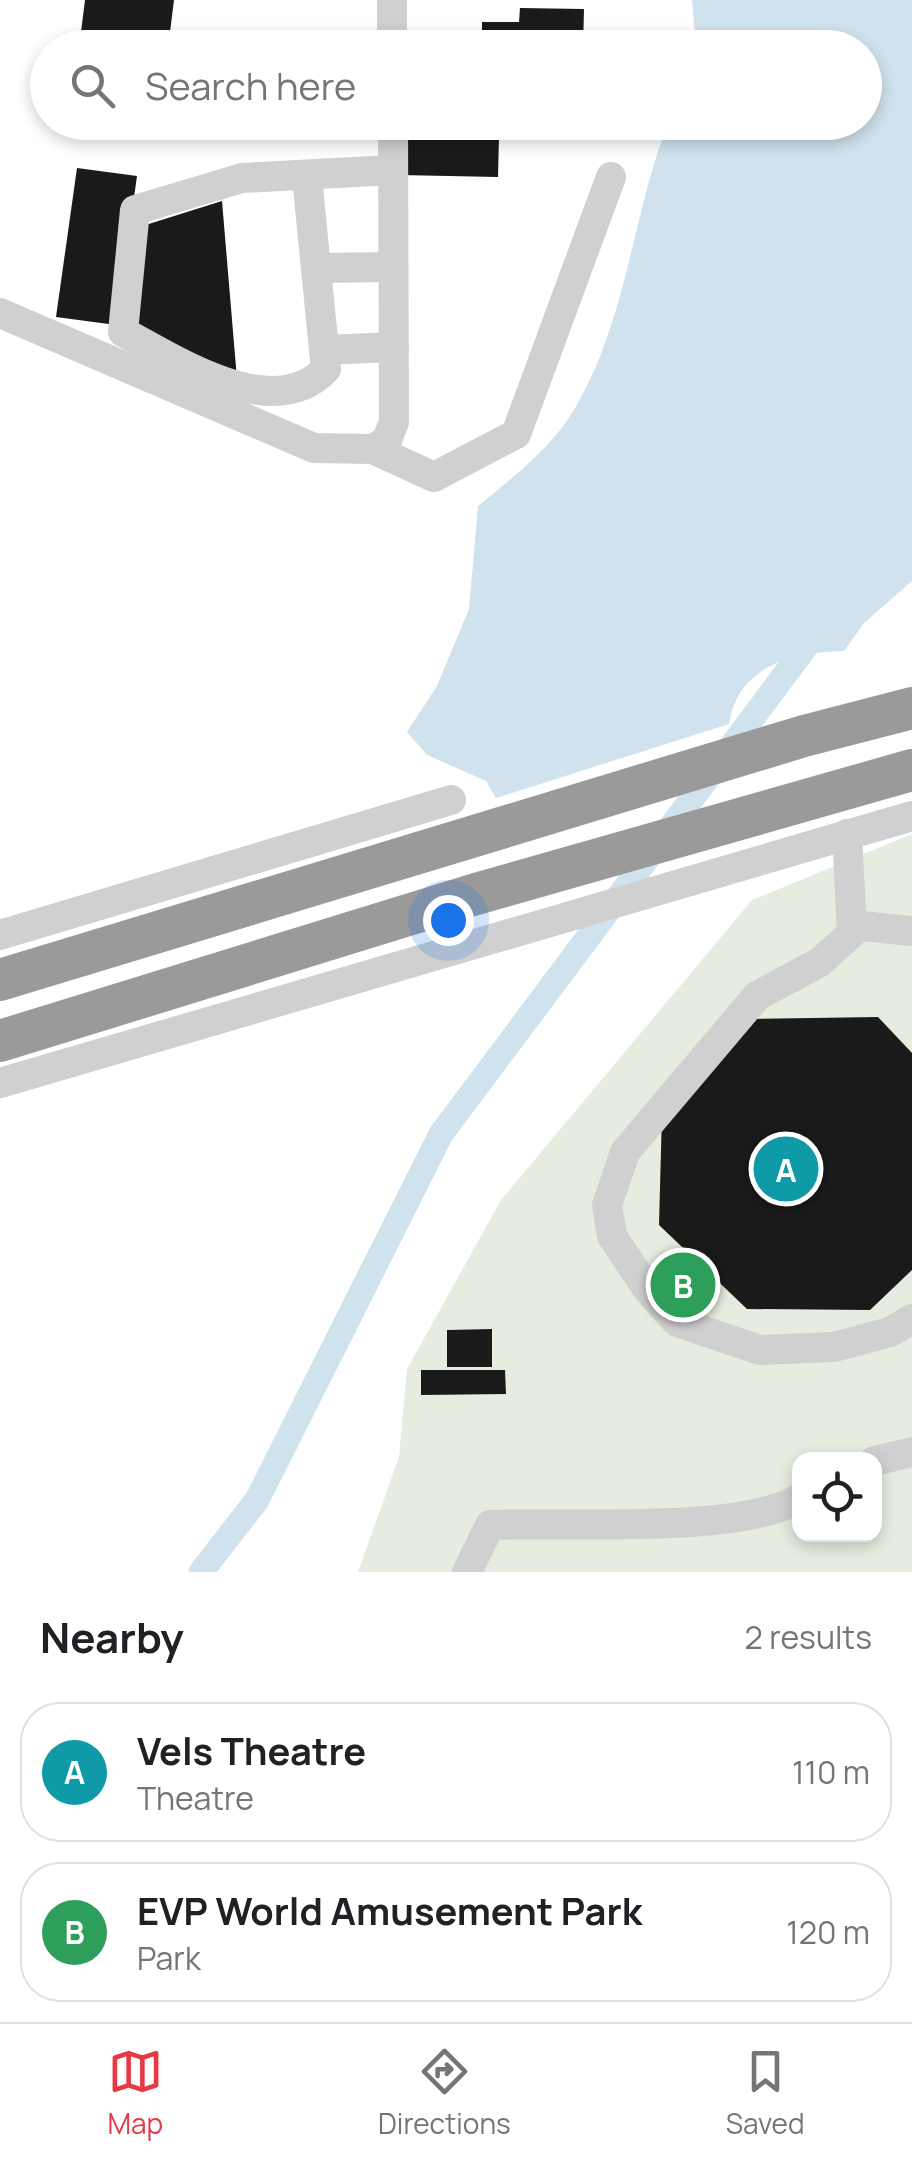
<!DOCTYPE html>
<style>
body{margin:0;font-family:Manrope,sans-serif;background:#f2f2f2;color:#202124}
.controls{position:absolute;right:30px;bottom:30px;display:grid;overflow:hidden;border-radius:20px;box-shadow:0 5px 15px #0003}
.controls button{width:90px;height:90px;display:grid;place-items:center;padding:0;border:0;border-bottom:2px solid #e0e0e0;background:#fff;color:#202124;font:50px sans-serif}
.you{position:absolute;left:448px;top:920px;width:35px;height:35px;margin:-25px;border:8px solid #fff;border-radius:50%;background:#1a73e8;box-shadow:0 0 0 15px #1a73e833}
.badge{display:grid;place-items:center;width:65px;height:65px;border-radius:50%;background:#e63946;color:#fff;font-size:32px;font-weight:700}
.pin{position:absolute;translate:-50% -50%;border:5px solid #fff;box-shadow:0 2px 10px #0006}
.list{margin:0;padding:0;list-style:none}
h2{display:flex;justify-content:space-between;align-items:center;height:130px;margin:0;padding:0 40px;font-size:42px}
h2 small{font-size:32px;font-weight:400;color:#757577}
.list li{display:grid;grid-template-columns:65px 1fr auto;gap:30px;align-items:center;box-sizing:border-box;height:140px;margin:0 20px 20px;padding:0 20px;border:2px solid #e0e0e0;border-radius:40px}
.list b{display:block;font-size:38px;white-space:nowrap}
.list p{margin:0;font-size:32px;white-space:nowrap;color:#757577}
.list em{font-size:32px;font-style:normal;color:#757577}
.icon{flex:none;width:55px;height:55px;fill:none;stroke:currentColor;stroke-width:2;stroke-linecap:round;stroke-linejoin:round}
.map{position:relative;flex:none;width:912px;height:1572px;overflow:hidden}
.search{position:absolute;background:#fff;box-shadow:0 5px 15px #0003;left:30px;right:30px;top:30px;height:110px;display:flex;align-items:center;gap:25px;box-sizing:border-box;padding:0 35px;border-radius:55px;color:#757577;font-size:38px}
.sheet{height:450px;background:#fff}
nav{display:flex;justify-content:space-around;align-items:center;box-sizing:border-box;height:140px;border-top:2px solid #e0e0e0;background:#fff;font-size:28px;color:#757577}
nav a{display:grid;justify-items:center;gap:5px}
nav .on{color:#e63946}
.map>svg:first-child{display:block}
</style>
<div class="map">
<svg width="912" height="1572" viewBox="0 0 912 1572">
<rect width="100%" height="100%" fill="#fff"/>
<!-- green -->
<path fill="#e6ecdf" fill-rule="evenodd" d="M912,834V1572H358L399,1457L407,1369L501,1200L752,900ZM800,1460H874V1534H800Z"/>
<!-- water -->
<path fill="#cfe2ee" d="M692,0H912V581L864,623L844,651C792,652 738,666 729,724L496,798L486,781L427,755L407,732L437,686L469,609L478,506C512,478 553,447 575,408C627,320 632,216 668,123L864,122V48L696,47Z"/>
<g fill="none" stroke-linecap="round" stroke-linejoin="round">
<!-- canal -->
<path stroke="#cfe2ee" stroke-width="25" d="M201,1572L257,1500L441,1134L822,625"/>
</g>
<!-- building -->
<g fill="#1a1a1a">
<path d="M85,0H174L168,48L80,40Z"/>
<path d="M520,8L584,9L583,48H444V40L482,41V22H519Z"/>
<path d="M400,122H523L522,136L499,135L498,177L399,175Z"/>
<path d="M77,168L137,176L116,325L56,317Z"/>
<path d="M222,201L237,379L132,328L136,228Z"/>
<path d="M878,1017L912,1053V1270L870,1310L747,1309L659,1225L662,1113L742,1019Z"/>
<path d="M492,1329V1367H447V1330Z"/>
<path d="M421,1370H505L506,1394L421,1395Z"/>
</g>
<g fill="none" stroke-linecap="round" stroke-linejoin="round">
<!-- minor -->
<g stroke="#d0d0d0" stroke-width="30">
<path d="M392,0V48"/>
<path d="M393,170L242,178L135,210L123,332C176,360 273,425 326,369L324,350L394,347"/>
<path d="M307,177L324,350"/>
<path d="M318,268L393,267"/>
<path d="M0,313L314,448L373,449L387,440L394,422L393,122"/>
<path d="M373,449L434,477L516,434L611,177"/>
<path d="M847,834L852,933L820,962L757,996L625,1152L607,1205L612,1236L648,1290L677,1322L760,1350L834,1347L890,1332L912,1319"/>
<path d="M852,925L912,931"/>
<path d="M0,935L451,800"/>
<path d="M0,1083L912,816"/>
<path d="M874,1461L912,1452"/>
<path d="M467,1572L490,1525C564,1522 743,1534 800,1498"/>
</g>
<!-- highway -->
<g stroke="#9a9a9a" stroke-width="42">
<path d="M0,980L804,736L912,708"/>
<path d="M0,1041L476,894L912,770"/>
</g>
</g>
</svg>
<div class="controls">
<button><svg class="icon" aria-label="locate" viewBox="0 0 24 24"><circle cx="12" cy="12" r="6"/><path d="M12 2v4M12 18v4M2 12h4M18 12h4"/></svg></button>
</div>
<div class="you"></div>
<div class="pin badge" style="left:786px;top:1169px;background:#0f9aa8">A</div>
<div class="pin badge" style="left:683px;top:1285px;background:#2e9e5b">B</div>
<div class="search"><svg class="icon" aria-label="search" viewBox="0 0 24 24"><circle cx="10" cy="10" r="6"/><path d="M15 15l6 6"/></svg>Search here</div>
</div>
<section class="sheet">
<h2>Nearby<small>2 results</small></h2>
<ul class="list">
<li><span class="badge" style="background:#0f9aa8">A</span><div><b>Vels Theatre</b><p>Theatre</p></div><em>110 m</em></li>
<li><span class="badge" style="background:#2e9e5b">B</span><div><b>EVP World Amusement Park</b><p>Park</p></div><em>120 m</em></li>
</ul>
</section>
<nav>
<a class="on"><svg class="icon" aria-label="map" viewBox="0 0 24 24"><path d="M3 6l6-2 6 2 6-2v14l-6 2-6-2-6 2zM9 4v14M15 6v14"/></svg>Map</a>
<a><svg class="icon" aria-label="directions" viewBox="0 0 24 24"><path d="M12 3l9 9-9 9-9-9zM9 14v-3h6M13 9l2 2-2 2"/></svg>Directions</a>
<a><svg class="icon" aria-label="saved" viewBox="0 0 24 24"><path d="M7 4h10v16l-5-4-5 4z"/></svg>Saved</a>
</nav>
